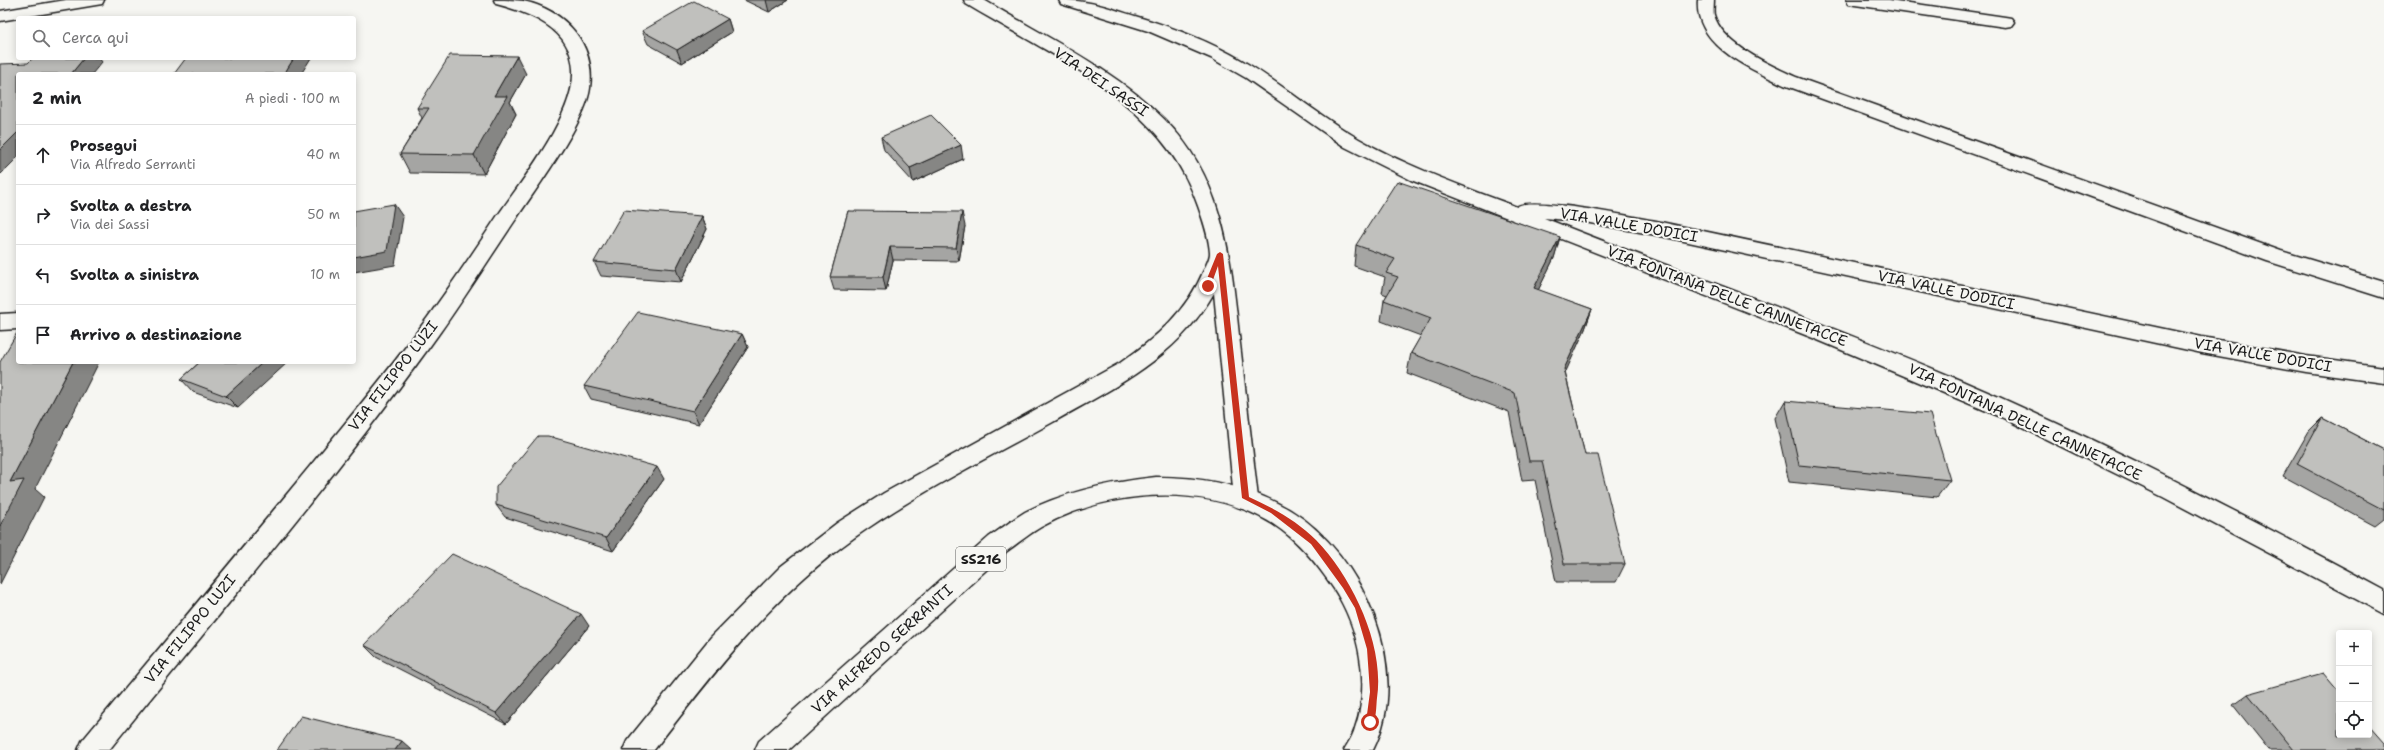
<!DOCTYPE html>
<html lang="it">
<meta charset="utf-8">
<style>
body{margin:0;font-family:"Shantell Sans",sans-serif;background:#f6f6f6;color:#202124}
.controls{position:absolute;right:12px;bottom:12px;display:grid;overflow:hidden;border-radius:4px;box-shadow:0 2px 10px #0003}
.controls button{width:36px;height:36px;display:grid;place-items:center;padding:0;border:0;border-bottom:1px solid #e0e0e0;background:#fff;color:#202124;font:20px sans-serif}
.stop{position:absolute;width:12px;height:12px;margin:-9px;border:3px solid #c8321e;border-radius:50%;background:#fff}
.stop.end{background:#c8321e;border-color:#fff;box-shadow:0 1px 4px #0008}
.list{margin:0;padding:0;list-style:none}
h2{display:flex;justify-content:space-between;align-items:center;height:52px;margin:0;padding:0 16px;font-size:17px}
h2 small{font-size:13px;font-weight:400;color:#757577}
.list li{display:grid;grid-template-columns:26px 1fr auto;gap:12px;align-items:center;box-sizing:border-box;height:60px;padding:0 16px;border-top:1px solid #e0e0e0}
.list b{display:block;font-size:15px;white-space:nowrap}
.list p{margin:0;font-size:13px;white-space:nowrap;color:#757577}
.list em{font-size:13px;font-style:normal;color:#757577}
.icon{flex:none;width:22px;height:22px;fill:none;stroke:currentColor;stroke-width:2;stroke-linecap:round;stroke-linejoin:round}
.map{position:relative;flex:none;width:2384px;height:750px;overflow:hidden}
.search{position:absolute;background:#fff;box-shadow:0 2px 10px #0003;left:16px;top:16px;width:340px;height:44px;display:flex;align-items:center;gap:10px;box-sizing:border-box;padding:0 14px;border-radius:4px;color:#757577;font-size:15px}
.panel{position:absolute;background:#fff;box-shadow:0 2px 10px #0003;left:16px;top:72px;width:340px;height:292px;border-radius:4px}
.map>svg:first-child{display:block}
</style>
<div class="map">
<svg width="2384" height="750" viewBox="0 0 2384 750">
<rect width="100%" height="100%" fill="#f6f6f2"/>
<filter id="ink" filterUnits="userSpaceOnUse"><feTurbulence type="fractalNoise" baseFrequency=".025" numOctaves="2"/><feDisplacementMap in="SourceGraphic" scale="8" xChannelSelector="R" yChannelSelector="G"/><feConvolveMatrix kernelMatrix="1 2 1 2 8 2 1 2 1" color-interpolation-filters="sRGB"/></filter>
<g filter="url(#ink)">
<g fill="none" stroke-linecap="round" stroke-linejoin="round">
<defs>
<g id="minor">
<path d="M66,0H104L102,4L0,21V11Z"/>
<path d="M494,0C503,0 514,0 523,1C565,10 596,44 590,88C586,122 536,189 516,219C487,262 459,307 428,349C328,487 216,617 109,750H78L82,741C155,653 229,565 301,477C339,431 378,384 414,336C443,297 471,256 498,215C523,179 576,113 573,69C571,28 530,13 496,4Z"/>
<path d="M964,0H984C1045,37 1113,68 1164,119C1226,180 1231,263 1240,344C1246,396 1252,447 1258,498L1254,505L1246,508L1238,505L1234,498L1214,293C1176,359 1116,386 1053,422C986,459 917,493 855,537C773,595 715,671 654,750H623L627,741L711,637L780,567L837,523L884,493L1120,363C1156,338 1187,311 1204,270C1206,265 1210,258 1210,253C1209,237 1203,220 1198,206C1164,102 1052,56 966,4Z"/>
<path d="M1059,0C1089,0 1106,7 1135,16C1172,27 1209,41 1243,61C1283,85 1319,116 1359,139C1408,167 1464,187 1517,207C1527,195 1636,218 1656,221L2202,337L2306,356L2384,367V383L2306,372L2202,353L1656,235L1579,221L1544,218C1683,273 1824,322 1962,381C2107,443 2246,516 2384,590V614L2163,497L2001,417L1813,338L1411,180L1345,147L1246,78L1211,58L1148,31L1061,4Z"/>
<path d="M1698,0H1714C1714,5 1713,11 1714,15C1723,45 1770,65 1796,77L2281,251L2384,282V298L2267,261L1784,85C1749,68 1694,45 1698,0Z"/>
<path d="M1847,0H1889L2005,17L2011,18L2014,22L2011,26L2005,27L1855,5L1849,4Z"/>
<path d="M18,313V329L0,330V314Z"/>
</g>
<path id="major" d="M1156,477C1203,477 1248,485 1290,510C1363,554 1414,670 1373,750H1344C1348,743 1353,736 1355,728C1371,684 1359,628 1334,589C1318,565 1298,540 1273,524C1206,482 1109,489 1041,527C1029,534 1018,543 1007,551L789,750H755L759,741L989,537C1001,529 1013,519 1025,512C1066,491 1111,482 1156,477Z"/>
</defs>
<!-- minor casing -->
<use href="#minor" stroke="#1c1c1c" stroke-width="3"/>
<!-- major casing -->
<use href="#major" stroke="#1c1c1c" stroke-width="3"/>
<!-- minor -->
<use href="#minor" fill="#f6f6f2" fill-rule="evenodd"/>
<!-- major -->
<use href="#major" fill="#f6f6f2" fill-rule="evenodd"/>
</g>
<!-- wall -->
<g fill="#a5a5a3" stroke="#1c1c1c">
<path d="M744,0H788L769,12Z"/>
<path d="M728,19L732,32L682,63L648,44L642,31Z"/>
<path d="M526,74L510,102L516,114L484,174L410,173L400,154L422,118L417,108Z"/>
<path d="M881,137L963,159L913,182L884,150Z"/>
<path d="M848,211L965,226L959,261L893,260L886,291L834,290L830,277Z"/>
<path d="M702,216L707,229L681,282L601,276L594,262Z"/>
<path d="M1560,237L1554,258L1538,290L1592,309L1585,329L1565,372L1585,455L1625,564L1616,582H1556L1535,480L1522,481L1509,412L1407,373L1411,353L1421,336L1381,321L1384,300L1387,295L1382,293L1385,277L1354,266L1356,245Z"/>
<path d="M742,334L748,347L699,424L591,399L584,386Z"/>
<path d="M200,362L238,408L193,392L181,379Z"/>
<path d="M1785,401L1950,480L1937,497L1789,482L1775,418Z"/>
<path d="M2322,418L2384,450V519L2375,526L2283,476L2309,431Z"/>
<path d="M664,479L613,551L505,517L496,505Z"/>
<path d="M589,626L506,724L376,657L364,645Z"/>
<path d="M2248,694L2384,750H2269L2233,705Z"/>
</g>
<!-- shaded-wall -->
<g fill="#868684" stroke="#1c1c1c">
<path d="M766,0H788L769,12Z"/>
<path d="M728,19L732,32L682,63L677,50Z"/>
<path d="M517,56L526,74L510,102L516,114L484,174L474,155L494,96Z"/>
<path d="M84,58H99L102,62L92,74H71Z"/>
<path d="M294,58H311L301,74H284Z"/>
<path d="M18,132V157L1,174L0,173V150Z"/>
<path d="M961,145L963,159L913,182L910,168Z"/>
<path d="M394,204L403,217L395,265L354,272V257Z"/>
<path d="M962,212L965,226L959,261L956,248Z"/>
<path d="M702,216L707,229L681,282L676,269Z"/>
<path d="M1560,237L1554,258L1529,309L1534,288Z"/>
<path d="M890,247L893,260L886,291L883,277Z"/>
<path d="M1592,309L1585,329L1558,389L1564,369Z"/>
<path d="M742,334L748,347L699,424L693,411Z"/>
<path d="M73,362H99L35,489L44,497L0,584V526L10,482Z"/>
<path d="M263,362H288L238,408L226,396Z"/>
<path d="M657,467L664,479L613,551L606,538Z"/>
<path d="M581,614L589,626L506,724L496,713Z"/>
<path d="M402,741L412,750H395Z"/>
</g>
<!-- building -->
<g fill="#c0c0bd" stroke="#1c1c1c">
<path d="M694,1L728,19L677,50L642,31Z"/>
<path d="M450,55L517,56L494,96H507L474,155L400,154L429,108H417Z"/>
<path d="M33,58H84L71,74H18V132L0,150V64L28,63Z"/>
<path d="M186,58H294L284,74H174Z"/>
<path d="M931,115L961,145L910,168L881,137Z"/>
<path d="M1397,181L1560,237L1534,288L1592,309L1564,369L1585,455H1598L1625,564H1564L1542,461H1529L1515,393L1411,353L1431,318L1384,300L1398,277L1386,273L1395,259L1356,245Z"/>
<path d="M394,204L387,251L354,257V211Z"/>
<path d="M624,210L702,216L676,269L594,262Z"/>
<path d="M848,211L962,212L956,248L890,247L883,277H830Z"/>
<path d="M638,312L742,334L693,411L584,386Z"/>
<path d="M18,331V362H73L10,482L24,480L0,526V362Z"/>
<path d="M200,362H263L226,396L181,379Z"/>
<path d="M1785,401L1930,414L1950,480L1799,465Z"/>
<path d="M2322,418L2384,450V510L2297,464Z"/>
<path d="M538,436H548L657,467L606,538L496,505V487Z"/>
<path d="M452,554L581,614L496,713L364,645Z"/>
<path d="M2323,673L2339,692V735H2369V726L2384,743V750H2294L2248,694Z"/>
<path d="M301,716L402,741L395,750H277Z"/>
</g>
</g>
<!-- route -->
<path fill="#c8321e" d="M1220,252L1223,254L1249,497C1273,508 1297,521 1316,540C1352,577 1385,645 1377,698C1376,705 1377,723 1370,726L1366,722L1370,692L1367,649L1355,608L1343,588L1311,544L1271,513L1242,498L1218,266L1210,288L1204,286L1217,254Z"/>
<g text-anchor="middle" stroke-width="4" stroke-linejoin="round" paint-order="stroke">
<!-- shield labels -->
<rect fill="#f6f6f2" stroke="#5d5d5c" stroke-width="1" x="956" y="547" width="50" height="24" rx="3"/>
<g font-size="14" font-weight="bold" fill="#1c1c1c">
<text x="981" y="564">SS216</text>
</g>
<!-- street labels -->
<g font-size="15" fill="#1c1c1c" stroke="#f6f6f2">
<text transform="translate(1101 82) rotate(34)" y="5">VIA DEI SASSI</text>
<text transform="translate(1629 225) rotate(10)" y="5">VIA VALLE DODICI</text>
<text transform="translate(1946 290) rotate(12)" y="5">VIA VALLE DODICI</text>
<text transform="translate(1727 296) rotate(21)" y="5">VIA FONTANA DELLE CANNETACCE</text>
<text transform="translate(2263 355) rotate(10)" y="5">VIA VALLE DODICI</text>
<text transform="translate(393 376) rotate(-52)" y="5">VIA FILIPPO LUZI</text>
<text transform="translate(2025 422) rotate(25)" y="5">VIA FONTANA DELLE CANNETACCE</text>
<text transform="translate(190 629) rotate(-51)" y="5">VIA FILIPPO LUZI</text>
<text transform="translate(882 649) rotate(-42)" y="5">VIA ALFREDO SERRANTI</text>
</g>
</g>
</svg>
<div class="controls">
<button>+</button>
<button>−</button>
<button><svg class="icon" aria-label="locate" viewBox="0 0 24 24"><circle cx="12" cy="12" r="6"/><path d="M12 2v4M12 18v4M2 12h4M18 12h4"/></svg></button>
</div>
<div class="stop" style="left:1370px;top:722px"></div>
<div class="stop end" style="left:1208px;top:286px"></div>
<div class="search"><svg class="icon" aria-label="search" viewBox="0 0 24 24"><circle cx="10" cy="10" r="6"/><path d="M15 15l6 6"/></svg>Cerca qui</div>
<section class="panel">
<h2>2 min<small>A piedi · 100 m</small></h2>
<ul class="list">
<li><svg class="icon" aria-label="ahead" viewBox="0 0 24 24"><path d="M12 20V5M6 11l6-6 6 6"/></svg><div><b>Prosegui</b><p>Via Alfredo Serranti</p></div><em>40 m</em></li>
<li><svg class="icon" aria-label="right" viewBox="0 0 24 24"><path d="M7 20v-9h11M14 6l5 5-5 5"/></svg><div><b>Svolta a destra</b><p>Via dei Sassi</p></div><em>50 m</em></li>
<li><svg class="icon" aria-label="left" viewBox="0 0 24 24"><path d="M17 20v-9H6M10 6l-5 5 5 5"/></svg><div><b>Svolta a sinistra</b></div><em>10 m</em></li>
<li><svg class="icon" aria-label="arrive" viewBox="0 0 24 24"><path d="M6 21V4h12l-3 4 3 4H6"/></svg><div><b>Arrivo a destinazione</b></div></li>
</ul>
</section>
</div>
